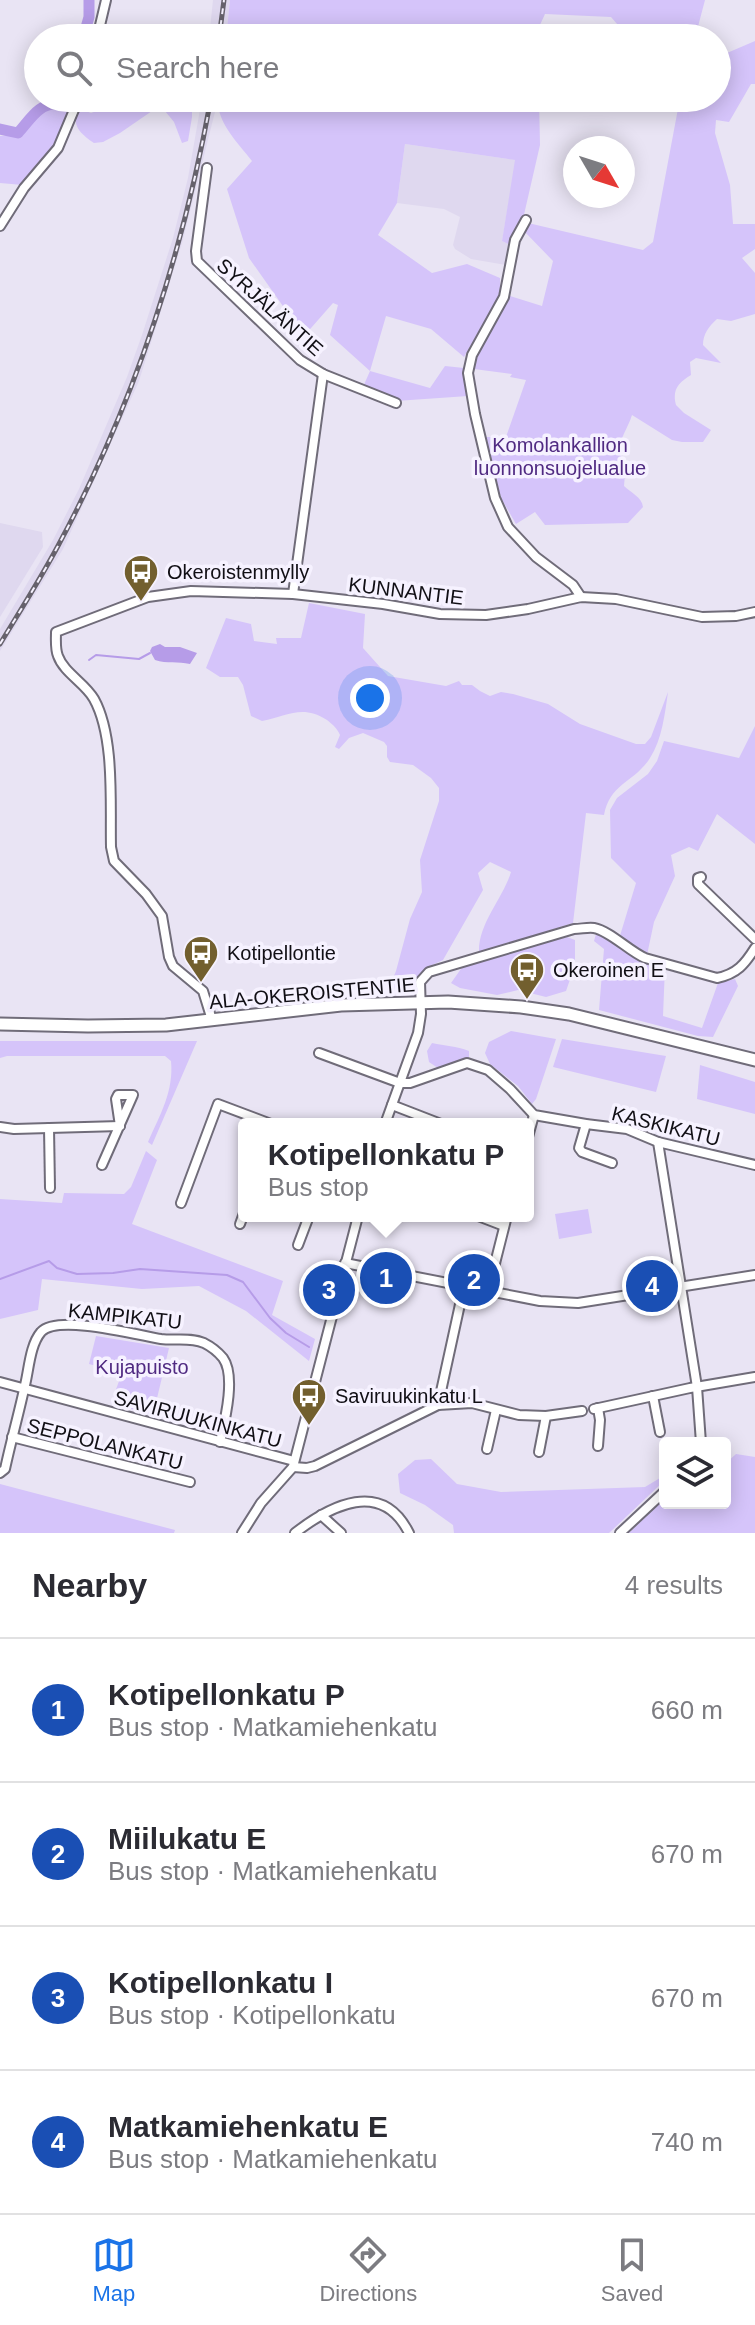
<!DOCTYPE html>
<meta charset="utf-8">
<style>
body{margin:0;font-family:Arial,sans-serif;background:#f7f7f7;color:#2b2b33}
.controls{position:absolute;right:24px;bottom:24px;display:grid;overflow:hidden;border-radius:8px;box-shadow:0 4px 20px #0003}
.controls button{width:72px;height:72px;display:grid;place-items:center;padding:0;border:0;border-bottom:2px solid #e1e1e2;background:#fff;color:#2b2b33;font:40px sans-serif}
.compass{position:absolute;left:563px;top:136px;width:72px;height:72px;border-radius:50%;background:#fff;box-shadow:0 4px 20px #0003;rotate:129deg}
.you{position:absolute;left:370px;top:698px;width:28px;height:28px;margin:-20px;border:6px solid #fff;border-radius:50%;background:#1a73e8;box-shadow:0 0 0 12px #1a73e833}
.badge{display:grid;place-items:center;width:52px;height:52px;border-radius:50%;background:#1a73e8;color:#fff;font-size:26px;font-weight:700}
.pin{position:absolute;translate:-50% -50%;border:4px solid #fff;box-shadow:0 2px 8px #0006}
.popup{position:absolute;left:238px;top:1118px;width:296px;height:104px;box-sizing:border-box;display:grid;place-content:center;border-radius:8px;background:#fff;filter:drop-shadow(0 2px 6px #0005);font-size:26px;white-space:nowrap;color:#7c7c81}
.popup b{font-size:30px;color:#2b2b33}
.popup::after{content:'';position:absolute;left:50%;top:100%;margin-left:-16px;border:16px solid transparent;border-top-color:#fff}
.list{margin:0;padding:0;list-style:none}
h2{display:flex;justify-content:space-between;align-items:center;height:104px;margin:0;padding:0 32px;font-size:34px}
h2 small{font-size:26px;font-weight:400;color:#7c7c81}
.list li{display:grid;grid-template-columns:52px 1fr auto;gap:24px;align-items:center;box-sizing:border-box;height:144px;padding:0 32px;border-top:2px solid #e1e1e2}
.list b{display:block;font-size:30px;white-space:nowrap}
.list p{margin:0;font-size:26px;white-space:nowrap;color:#7c7c81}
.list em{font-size:26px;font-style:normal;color:#7c7c81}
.icon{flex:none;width:44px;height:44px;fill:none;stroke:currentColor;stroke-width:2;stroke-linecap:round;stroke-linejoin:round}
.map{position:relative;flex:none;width:755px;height:1533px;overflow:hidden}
.search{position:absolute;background:#fff;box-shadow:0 4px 20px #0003;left:24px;right:24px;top:24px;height:88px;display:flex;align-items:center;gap:20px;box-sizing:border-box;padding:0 28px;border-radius:44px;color:#7c7c81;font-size:30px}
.sheet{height:680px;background:#fff}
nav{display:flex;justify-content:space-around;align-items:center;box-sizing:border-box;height:112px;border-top:2px solid #e1e1e2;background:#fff;font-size:22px;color:#7c7c81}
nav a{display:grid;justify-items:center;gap:4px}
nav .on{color:#1a73e8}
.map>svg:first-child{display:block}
</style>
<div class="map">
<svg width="755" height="1533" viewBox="0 0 755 1533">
<rect width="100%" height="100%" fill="#e9e4f4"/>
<!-- built -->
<g fill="#dfd8ef">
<path d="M213,0H230L226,38H209Z"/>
<path d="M202,98H218L217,104L182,243L139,381L63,549L0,651V629L53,540L79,489L127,377L142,335L173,238L188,178Z"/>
<path d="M405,144L516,160L502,241L508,244L506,265L471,259L455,249L453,245L460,217L444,209L397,203Z"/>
<path d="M0,523L42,532L43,547L0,617Z"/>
</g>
<!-- green -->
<g fill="#d5c4fa">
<path d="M230,0H705L695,38H633L624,32L611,17L545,14L539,27V38H226Z"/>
<path d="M755,41V84H751L729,122L716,120L715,133L730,185L733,224H755V249L742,258L755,273V314L731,321L717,319C709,326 703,334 703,345L721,363L696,358L690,362L691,375C678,383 672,390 676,405L684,413L711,430L703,442H682L672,440L632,415C628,428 618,441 619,454L626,462L624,486C631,493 642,497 643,507L628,523L545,525L535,512L516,524L501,498L485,437H506L526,380L510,377L512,374L474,369L476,356L510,296L542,306L553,261L523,230L528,223L643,250L653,242L680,98H717V54L720,56Z"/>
<path d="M81,98H97L86,111L91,113L121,102L126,98H192V117L188,141L182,143L174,122L165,111H152L120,133L103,142L94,143C73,129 72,121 81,98Z"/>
<path d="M218,98H539L540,145L523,219L508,244L502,241L515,160L405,144L397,203L378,235L432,273L467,264L500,278V295L464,357L431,329L386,316L370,371L430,388L445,366L464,368L463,374L468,396L396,401L363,387L370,371L330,335L338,305L333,303L304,336L249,258L227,189L252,161C238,143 216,122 218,98Z"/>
<path d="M73,103L54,148L23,185L0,183V136L19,135L47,109Z"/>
<path d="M309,603L365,614L363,648L388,676L446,686L459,681L462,685H472L480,691L490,696L501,692L513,694L548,704L580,724L636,744H645L651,737L668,692C665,713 662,740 650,758C634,783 610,783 604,815L586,813L573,923L479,953C478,923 503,899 511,872L490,862L478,873L483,890L443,960L428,967L413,990L395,989L391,983L396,971L410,919L422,892L420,860L439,801V788L431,778L413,765L390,762L387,757V746L384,742L363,733L349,738L339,749L335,747L340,735C337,728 333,725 327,720C302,704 288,716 262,721L251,716L243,685L238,677H220L206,668L226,618L251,624L254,641L277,644L276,638H301Z"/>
<path d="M755,726V844L717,814L698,851L689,847L671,855L675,876L654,922L647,955L619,939L636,883L611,858L610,810L617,798L648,774L657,761L664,741L739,758Z"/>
<path d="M596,934L607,939L624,952L665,967L663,1016L702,1028L718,983L735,979L738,986L713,1037L698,1036L599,1010L604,949L594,941Z"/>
<path d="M567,937L575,940V965L566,991L546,997L518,990L497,995L460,988L451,983L463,966L474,961Z"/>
<path d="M511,1031L556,1039L536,1099L532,1104L518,1086L490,1064L485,1053L489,1042Z"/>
<path d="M562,1039L666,1056L656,1092L553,1067Z"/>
<path d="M0,1041H197L152,1145L148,1142C160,1115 174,1091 171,1061L165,1056H7L0,1058Z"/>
<path d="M432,1043C445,1046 456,1046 469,1051V1059L438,1068L429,1062L427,1051Z"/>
<path d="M700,1065L755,1082V1114L697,1099Z"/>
<path d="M146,1151L157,1160L132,1224L283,1281L272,1315L315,1339L309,1361L246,1311L199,1286L142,1289L42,1279L38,1310L0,1319V1199L62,1203L64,1193L124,1194L131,1187Z"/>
<path d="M588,1209L592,1233L559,1239L555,1214Z"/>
<path d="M96,1336L169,1348L153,1415L111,1403L122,1373L89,1364Z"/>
<path d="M736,1454L755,1457V1533H629L665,1498V1503H725V1464Z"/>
<path d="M431,1459L457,1484L501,1492L645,1487L665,1475V1480L609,1533H454L453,1525L425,1505L400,1493L398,1474L415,1460Z"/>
<path d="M0,1484L175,1530L174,1533H0Z"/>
</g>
<!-- water -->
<path fill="#b69ce8" d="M160,644L165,647H180L197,653L190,664C178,661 167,664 155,660L150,651L152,647Z"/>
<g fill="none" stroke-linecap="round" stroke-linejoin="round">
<!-- stream -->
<g stroke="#b69ce8" stroke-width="2">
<path d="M89,660L96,655L139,659L150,653"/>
<path d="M0,1279L49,1261L57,1268L77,1274L113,1273L140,1269L227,1275L243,1282L270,1318L286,1333L309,1347"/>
</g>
<!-- river -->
<g stroke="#b69ce8" stroke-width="11">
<path d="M83,38L89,17V0"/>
<path d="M0,129L18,133C30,120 39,102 59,104L65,98"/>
</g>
<defs>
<g id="minor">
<path d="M97,38L106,0"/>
<path d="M207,168L196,251L197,261L300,360L323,374L396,403"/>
<path d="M526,220L515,240L504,297L472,355L468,373L475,414L495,498L508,527L536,557L573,585L581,597"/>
<path d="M0,226L24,188L58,148L79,98"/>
<path d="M293,594L323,374"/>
<path d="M701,877L698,878V884L755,939"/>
<path d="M212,1020L203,991L173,966L169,957L162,916L146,894L114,861L111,847C110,804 115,737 94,699C85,683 64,673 58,656C55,649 56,639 56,632L148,597L191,591L293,594L383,604L440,614L486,615L528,609L581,597L616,599L702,617L736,616L755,612"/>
<path d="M319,1053L400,1083H410L467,1063L488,1070L510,1089L534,1115L586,1124L627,1129L658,1142L755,1165"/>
<path d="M392,1105L441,1124"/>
<path d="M385,1124L418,1033L421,1014L420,982L429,972L574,929C581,929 588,927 594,928C610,931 629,951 645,958L717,978C737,974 745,964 755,948"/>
<path d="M586,1124L579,1148L582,1152L612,1163"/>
<path d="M0,1127L14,1129L120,1126"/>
<path d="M49,1128L50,1188"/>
<path d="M528,1137L534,1115"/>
<path d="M658,1142L697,1387L701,1443"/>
<path d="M102,1165L133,1095H118L116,1099L120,1126"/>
<path d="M181,1203L218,1104L271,1124"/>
<path d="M478,1216L504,1226"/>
<path d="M240,1224L244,1213"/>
<path d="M298,1245L309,1216"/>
<path d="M345,1263L540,1301L578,1303L755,1275"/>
<path d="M488,1291L507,1216"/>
<path d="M0,1382L294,1461"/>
<path d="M653,1396L660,1432"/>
<path d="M438,1405L464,1286"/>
<path d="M598,1408L600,1420L598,1446"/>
<path d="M594,1409L690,1388L755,1377"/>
<path d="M12,1437L190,1482"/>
<path d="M487,1449L496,1410"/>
<path d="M539,1452L546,1416"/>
<path d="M293,1467L307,1468L315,1466L438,1405L472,1403L519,1415L546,1416L582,1411"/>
<path d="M0,1473L5,1469C11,1441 19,1413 25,1385C29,1369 30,1345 41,1332C58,1314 137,1335 161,1339C175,1341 190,1337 204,1343C210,1346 218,1352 223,1358C236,1376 225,1420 220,1442"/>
<path d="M321,1515L341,1533"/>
<path d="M242,1533L261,1503L293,1467L358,1216"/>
<path d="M295,1533C331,1505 382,1479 409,1533"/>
<path d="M620,1533L665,1491"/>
</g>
<path id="major" d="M0,1024L88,1026L166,1025L341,1005L448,1002L521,1007L569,1014L755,1060"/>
</defs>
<!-- minor casing -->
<use href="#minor" stroke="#706c79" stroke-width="12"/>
<!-- major casing -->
<use href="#major" stroke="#706c79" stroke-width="15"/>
<!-- minor -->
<use href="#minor" stroke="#fff" stroke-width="8"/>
<!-- major -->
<use href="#major" stroke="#fff" stroke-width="11"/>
<defs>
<g id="rail">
<path d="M219,38L224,0"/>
<path d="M0,644C20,611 41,578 59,544C134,404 183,254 211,98"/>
</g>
</defs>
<!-- rail casing -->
<use href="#rail" stroke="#66626c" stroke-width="5"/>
<!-- rail -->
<use href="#rail" stroke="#f6f2ff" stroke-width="2" stroke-dasharray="6" stroke-linecap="butt"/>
</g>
<!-- icons -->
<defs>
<symbol id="bus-pin" viewBox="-11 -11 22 30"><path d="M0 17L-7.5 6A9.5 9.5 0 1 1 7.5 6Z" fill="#725f2e" stroke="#f6f2ff"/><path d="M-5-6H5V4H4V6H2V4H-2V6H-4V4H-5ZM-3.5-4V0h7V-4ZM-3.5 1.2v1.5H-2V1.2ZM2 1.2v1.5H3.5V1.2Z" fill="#fff"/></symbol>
</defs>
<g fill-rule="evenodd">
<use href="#bus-pin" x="121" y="552" width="40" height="54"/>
<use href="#bus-pin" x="181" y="933" width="40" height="54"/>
<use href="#bus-pin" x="507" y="950" width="40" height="54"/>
<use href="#bus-pin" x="289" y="1376" width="40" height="54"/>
</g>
<g text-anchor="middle" stroke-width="7" stroke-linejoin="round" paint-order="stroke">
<!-- street labels -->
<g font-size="20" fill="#110f15" stroke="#f6f2ff">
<text transform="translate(270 307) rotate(42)" y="7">SYRJÄLÄNTIE</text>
<text transform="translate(406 591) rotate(7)" y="7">KUNNANTIE</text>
<text transform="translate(312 993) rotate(-5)" y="7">ALA-OKEROISTENTIE</text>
<text transform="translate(666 1126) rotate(14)" y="7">KASKIKATU</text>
<text transform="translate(125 1316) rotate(6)" y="7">KAMPIKATU</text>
<text transform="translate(198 1419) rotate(15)" y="7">SAVIRUUKINKATU</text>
<text transform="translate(105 1444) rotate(14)" y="7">SEPPOLANKATU</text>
</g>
<!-- park labels -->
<g font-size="20" fill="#502a82" stroke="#f6f2ff">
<text x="560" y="452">Komolankallion<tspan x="560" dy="23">luonnonsuojelualue</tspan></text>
<text x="142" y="1374">Kujapuisto</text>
</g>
<!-- poi labels -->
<g font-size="20" fill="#110f15" stroke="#f6f2ff" text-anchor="start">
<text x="167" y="579">Okeroistenmylly</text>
<text x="227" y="960">Kotipellontie</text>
<text x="553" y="977">Okeroinen E</text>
<text x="335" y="1403">Saviruukinkatu L</text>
</g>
</g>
</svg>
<div class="controls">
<button><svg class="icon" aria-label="layers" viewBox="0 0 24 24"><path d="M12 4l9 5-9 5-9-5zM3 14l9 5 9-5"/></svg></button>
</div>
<svg class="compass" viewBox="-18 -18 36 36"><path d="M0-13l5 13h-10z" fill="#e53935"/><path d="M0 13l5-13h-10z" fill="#7c7c81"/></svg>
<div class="you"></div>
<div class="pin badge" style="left:386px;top:1278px;background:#1a4fb4">1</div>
<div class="popup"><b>Kotipellonkatu P</b>Bus stop</div>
<div class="pin badge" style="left:474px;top:1280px;background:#1a4fb4">2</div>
<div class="pin badge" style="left:329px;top:1290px;background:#1a4fb4">3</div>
<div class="pin badge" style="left:652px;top:1286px;background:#1a4fb4">4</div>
<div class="search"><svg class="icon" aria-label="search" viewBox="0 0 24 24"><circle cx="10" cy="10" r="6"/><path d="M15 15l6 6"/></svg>Search here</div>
</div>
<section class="sheet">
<h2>Nearby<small>4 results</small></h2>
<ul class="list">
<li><span class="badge" style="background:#1a4fb4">1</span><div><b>Kotipellonkatu P</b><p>Bus stop · Matkamiehenkatu</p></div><em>660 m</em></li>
<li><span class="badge" style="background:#1a4fb4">2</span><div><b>Miilukatu E</b><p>Bus stop · Matkamiehenkatu</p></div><em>670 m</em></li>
<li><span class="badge" style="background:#1a4fb4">3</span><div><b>Kotipellonkatu I</b><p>Bus stop · Kotipellonkatu</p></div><em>670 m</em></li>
<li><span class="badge" style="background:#1a4fb4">4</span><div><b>Matkamiehenkatu E</b><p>Bus stop · Matkamiehenkatu</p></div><em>740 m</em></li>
</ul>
</section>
<nav>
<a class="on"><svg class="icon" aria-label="map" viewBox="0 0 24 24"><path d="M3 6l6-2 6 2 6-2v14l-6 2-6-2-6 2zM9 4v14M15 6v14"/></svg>Map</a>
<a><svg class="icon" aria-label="directions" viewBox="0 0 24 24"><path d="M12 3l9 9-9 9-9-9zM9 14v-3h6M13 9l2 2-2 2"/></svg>Directions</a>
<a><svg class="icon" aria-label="saved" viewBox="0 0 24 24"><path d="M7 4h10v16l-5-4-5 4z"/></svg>Saved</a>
</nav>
